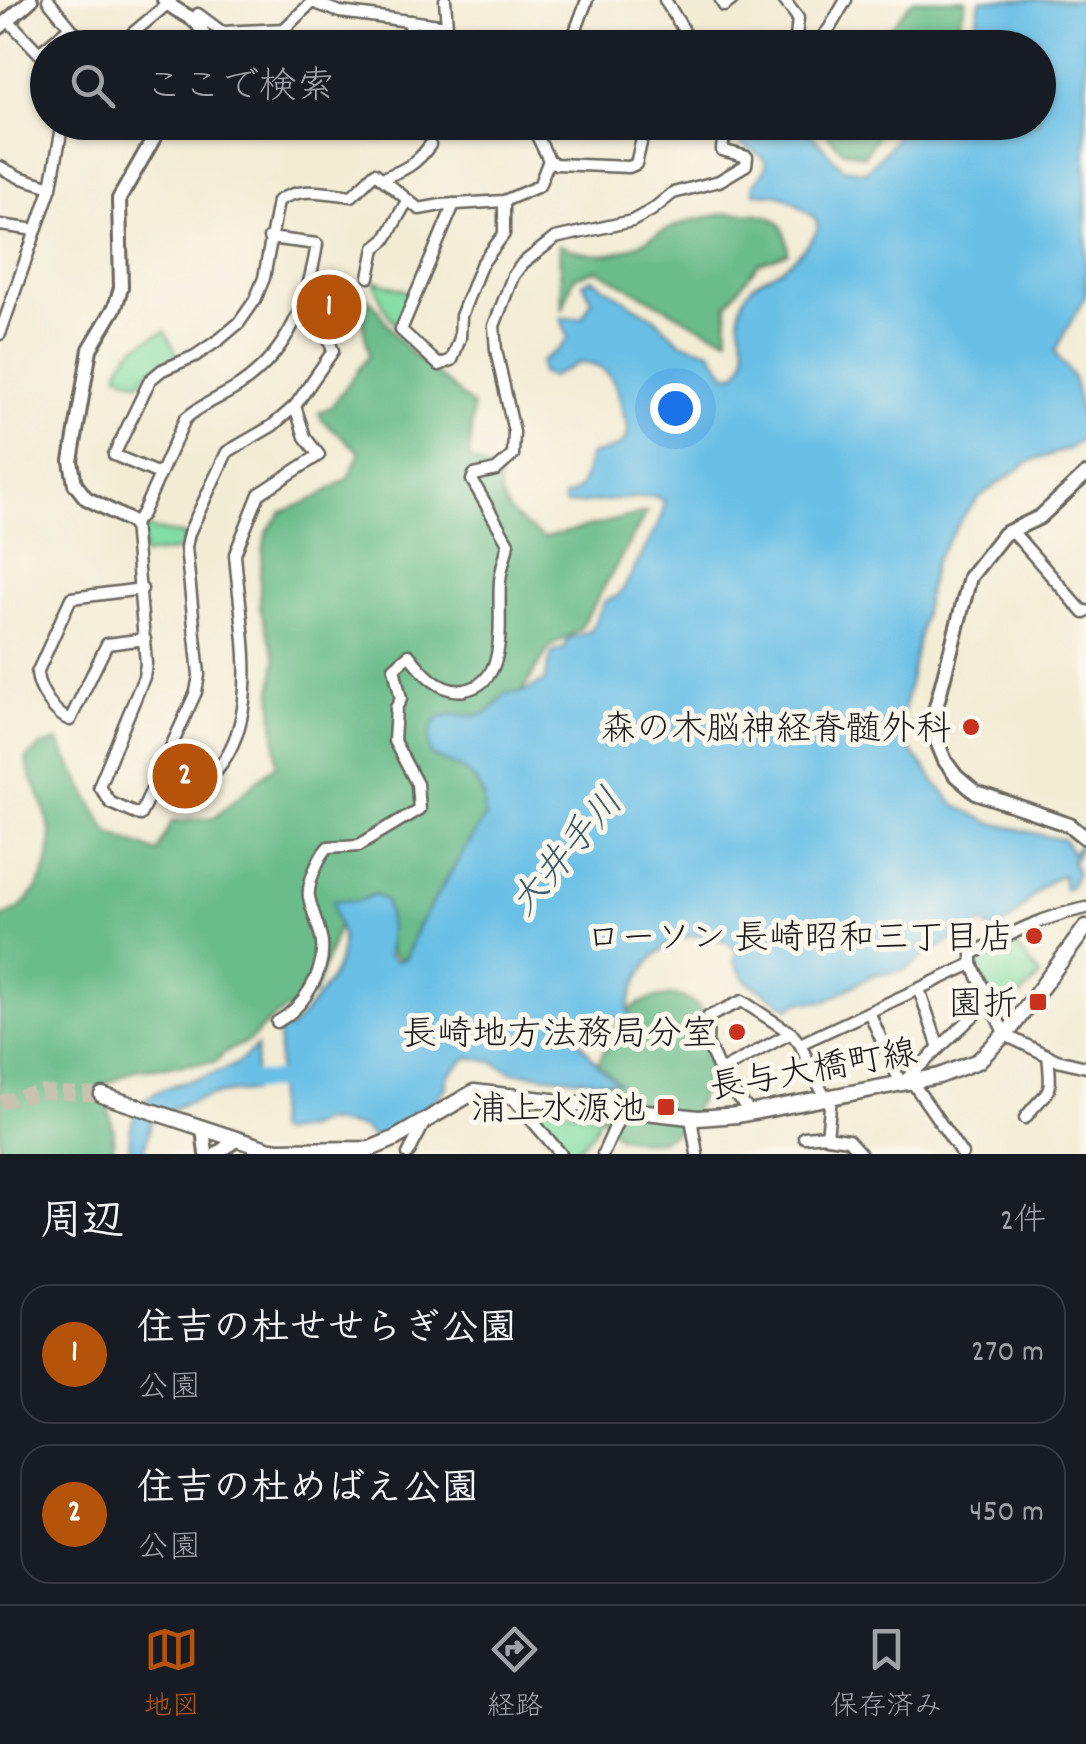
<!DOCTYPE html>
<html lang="ja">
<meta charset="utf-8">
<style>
body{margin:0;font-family:Dekko,"Klee One",sans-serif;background:#242831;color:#f1f3f6}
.you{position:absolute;left:675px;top:408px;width:35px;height:35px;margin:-25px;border:8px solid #fff;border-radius:50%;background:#1a73e8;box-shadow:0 0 0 15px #1a73e833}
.badge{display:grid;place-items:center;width:65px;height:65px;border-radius:50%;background:#b45309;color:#fff;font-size:32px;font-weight:700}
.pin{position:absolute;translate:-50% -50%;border:5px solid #fff;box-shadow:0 2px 10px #0006}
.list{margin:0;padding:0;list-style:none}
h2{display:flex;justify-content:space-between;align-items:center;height:130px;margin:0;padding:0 40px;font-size:42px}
h2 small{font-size:32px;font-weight:400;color:#9ea1a6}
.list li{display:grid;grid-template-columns:65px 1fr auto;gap:30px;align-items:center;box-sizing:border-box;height:140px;margin:0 20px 20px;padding:0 20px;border:2px solid #363941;border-radius:30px}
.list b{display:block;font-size:38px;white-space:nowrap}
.list p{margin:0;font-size:32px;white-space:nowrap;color:#9ea1a6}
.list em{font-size:32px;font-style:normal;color:#9ea1a6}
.icon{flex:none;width:55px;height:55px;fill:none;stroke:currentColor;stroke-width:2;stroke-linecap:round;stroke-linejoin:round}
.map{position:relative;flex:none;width:1086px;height:1154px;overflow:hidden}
.search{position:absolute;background:#171b24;box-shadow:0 2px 8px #0004;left:30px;right:30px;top:30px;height:110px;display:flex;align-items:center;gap:25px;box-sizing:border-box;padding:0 35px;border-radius:55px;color:#9ea1a6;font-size:38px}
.sheet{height:450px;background:#171b24}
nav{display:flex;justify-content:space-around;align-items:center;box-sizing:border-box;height:140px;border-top:2px solid #363941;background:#171b24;font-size:28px;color:#9ea1a6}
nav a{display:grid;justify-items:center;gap:5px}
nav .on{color:#b45309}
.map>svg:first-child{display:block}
</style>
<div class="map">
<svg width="1086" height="1154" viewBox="0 0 1086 1154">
<rect width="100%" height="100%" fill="#fbf7ec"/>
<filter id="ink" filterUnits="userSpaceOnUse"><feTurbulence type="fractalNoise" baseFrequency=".01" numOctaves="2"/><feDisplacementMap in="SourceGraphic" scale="20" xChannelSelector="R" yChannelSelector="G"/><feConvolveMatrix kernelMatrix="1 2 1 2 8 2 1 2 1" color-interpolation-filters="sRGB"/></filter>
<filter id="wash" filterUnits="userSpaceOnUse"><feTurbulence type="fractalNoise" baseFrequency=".0048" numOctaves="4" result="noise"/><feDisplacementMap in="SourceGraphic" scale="40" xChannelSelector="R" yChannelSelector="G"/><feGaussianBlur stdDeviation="2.25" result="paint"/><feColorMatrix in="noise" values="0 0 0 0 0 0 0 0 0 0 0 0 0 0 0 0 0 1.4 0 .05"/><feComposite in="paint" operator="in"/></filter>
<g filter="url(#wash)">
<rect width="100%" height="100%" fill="#f3ecd5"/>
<!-- green -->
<g fill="#83dda4" stroke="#507c60" stroke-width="2.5">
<path d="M374,280L412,293L395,325L383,306Z"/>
<path d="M314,292C329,293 348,292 350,311L329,320L309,309Z"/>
<path d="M165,331L178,356L149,371L139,383L118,374C122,350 146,340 165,331Z"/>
<path d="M145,528L184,535L182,550L144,555L142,533Z"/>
<path d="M172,759L209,774L188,790L165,785L162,779Z"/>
<path d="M1011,939L1040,976L1017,999L1008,1021L1004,1020L976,964L977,956Z"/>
<path d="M526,1103L600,1116L594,1131L572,1154H567L523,1107Z"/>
</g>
<!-- forest -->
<g fill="#6abc8a" stroke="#436c53" stroke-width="2.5">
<path d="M913,0H966L958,31L943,47H875Z"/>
<path d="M853,123H886L864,156L841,150L821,127Z"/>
<path d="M729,213C764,213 787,212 788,253L758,264L727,304L728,338L703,328L597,270L574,277L562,311L559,245C618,269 631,243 683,223C697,218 714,216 729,213Z"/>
<path d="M357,294C379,303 377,311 390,328C412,360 447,378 473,407L469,458L499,475C498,511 517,519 544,538L647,512L580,629L550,647L480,758L490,820L417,929L404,961L391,953L380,898L344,911L314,994L273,1018L249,1041L224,1053L216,1062L135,1070L103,1085L114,1132L112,1154H0V917C18,912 26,904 37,888C55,861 54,825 40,796C34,782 28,775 26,759L39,747L58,741L108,831L157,852L172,821L214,817L277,764L272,691L276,659L260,608V574L266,533L282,512L316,498L348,478L360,452L322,420L319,412L331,407L369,355Z"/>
<path d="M677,995C687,1000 697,1003 703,1012C724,1044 701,1125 665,1138C651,1144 633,1139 618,1137L605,1122L596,1098C602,1086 596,1080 597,1068C598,1061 604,1052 606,1046C621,1010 638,997 677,995Z"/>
</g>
<!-- water -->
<g fill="#69bfe6" stroke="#426e81" stroke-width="2.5">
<path d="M980,0H1086V295L1055,350L1058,358C1086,385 1073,406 1086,435L1069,449L1029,462L982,495L964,515L934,563L902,719L903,734L908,747L952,803L988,822L1064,840L1072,853L1081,844L1072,862L1077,873L1069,888H1064L1063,875C1031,886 1024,916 994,932L982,923L965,937L952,940L920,959L904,971L873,975L827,1001L800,1002L789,1008L745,980L734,961L737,953C731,942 722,939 710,937C668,928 635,970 628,1009L632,1018C610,1027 582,999 575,1036L600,1067L619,1083L511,1072L493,1062L468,1057L448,1074L445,1089L430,1105L392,1132L374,1139L364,1128L323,1121L307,1128L280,1133L275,1130L280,1025L290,1030C310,1005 344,974 342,939C341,925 332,914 334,900L359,901L375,894L386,901L390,928L388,955L396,961L406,959L417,928L485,816L484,797L476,781L461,768L431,755C427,741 429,718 448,715C458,713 469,718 480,715C492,712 498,703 505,694L523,692L544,681L552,653L565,648L567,639L590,631L605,601L618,596L625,586L662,517L664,501L654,496L566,505L564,501V497C587,492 583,471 591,454C605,452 630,448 628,428C628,423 624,418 623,413C617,386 612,364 579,363L551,377L541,374V361L560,348L568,338L561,318H582L592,301L583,283L592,279L657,320L680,342L711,351L726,374H735C763,348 726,330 745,296C757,276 765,280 781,269C795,259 810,244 818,229C816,216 812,216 803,209C785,194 777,193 754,193L753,185C777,159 764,158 741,144V139L764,123H801L843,168L866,171L891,145L903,123L1038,122V48L964,47L976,24Z"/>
<path d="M257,1046L253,1091C214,1092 183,1100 151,1121L144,1154H130C124,1077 182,1091 232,1066C241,1062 249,1053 257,1046Z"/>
</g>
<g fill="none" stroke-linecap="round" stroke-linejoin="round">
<!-- river -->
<path stroke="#69bfe6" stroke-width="18" d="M231,1081H274L299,1076"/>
</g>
</g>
<g filter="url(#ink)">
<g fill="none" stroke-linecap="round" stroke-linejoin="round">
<!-- secondary-tunnel -->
<path stroke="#c8c2b0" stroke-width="14" stroke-dasharray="14 7" stroke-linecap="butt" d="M0,1102L41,1092L102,1095"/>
<defs>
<g id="minor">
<path d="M48,0L87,48"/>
<path d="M665,0L683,29L686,48"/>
<path d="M721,0L724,6L732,0"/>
<path d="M784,0L798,18L795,48"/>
<path d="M198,14L222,32L284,29L312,2L340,12L447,26L445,0"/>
<path d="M8,20L39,53L69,28"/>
<path d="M115,48L171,1"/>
<path d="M407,48L411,21"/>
<path d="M576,48L572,40L587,0"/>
<path d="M813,48L829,29L846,0"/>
<path d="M537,122L536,134L549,160"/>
<path d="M549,160L556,164L629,167L636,164L646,122"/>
<path d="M0,167L19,177L51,187"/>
<path d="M382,178C403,171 417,164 430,145"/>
<path d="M454,204L401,330L439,365L452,360L460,338L461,316L481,265L504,234V201"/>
<path d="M0,225L36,230"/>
<path d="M269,238L317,244C308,301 289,352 239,386C221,398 201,404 185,419L142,514L134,523L146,664L144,677L99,786L110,802L140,815L196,692L199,675L186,547L189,533L227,452L272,426L295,406L333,351L323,324L300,314"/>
<path d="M369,277L375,248L385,240L407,201"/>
<path d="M0,334L51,187L63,122"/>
<path d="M159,474L114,455L150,380L162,370L195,356L220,339L239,323L255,300L264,278L278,201C301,186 326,193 352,196L375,173L419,209L441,205L504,201L539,186L549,160"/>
<path d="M1012,531L1084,613L1086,611"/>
<path d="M142,589L71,598L37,673C38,689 55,715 70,720L107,644L145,639"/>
<path d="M155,785L183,797C273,748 241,638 235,554L259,494L319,455L305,437L295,406"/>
<path d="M972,964V954C1014,932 1039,918 1086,908"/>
<path d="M919,989L939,1048"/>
<path d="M869,1012L901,1084L989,1001"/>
<path d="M277,1022C303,1008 325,973 322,943C320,927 312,913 309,897C307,883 319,857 328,847L359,845L419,809L417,784L394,741L396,708L401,699L394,668L409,655C422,672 440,694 465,690C511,681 497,615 500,581C501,568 506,556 508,543L472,480L474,475L496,470L513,455L514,432L496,350L494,326L513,276L522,264L555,238L632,221L652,210L673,193L719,181L746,165L747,157L722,150C722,131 738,133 748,122"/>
<path d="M800,1044L972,964L1005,1035L1057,1060L1086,1067"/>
<path d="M720,1071L791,1033"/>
<path d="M912,1082L962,1154"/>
<path d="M510,1095L561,1154"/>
<path d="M831,1097L827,1137L848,1140L861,1154"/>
<path d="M751,1113L724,1081L707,1042L708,1017L742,1001L791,1033L800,1044L825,1098"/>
<path d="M691,1118L697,1154"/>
<path d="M1025,1118C1049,1085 1053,1103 1048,1055"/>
<path d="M804,1137L826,1135"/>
<path d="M408,1154L426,1120"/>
<path d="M603,1154L623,1109"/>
</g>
<g id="tertiary">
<path d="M164,0C184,20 201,12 207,48"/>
<path d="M0,27L31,0"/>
<path d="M1086,474L1040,517L1004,534L970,577L935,711L938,744L945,761L956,776L976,793L1070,825L1086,838"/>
<path d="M134,523L86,498L75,484L71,461L90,349L115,307L121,288L119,199L163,122"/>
<path d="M203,1128L206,1154"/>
<path d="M217,1154L237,1139"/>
</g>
<path id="secondary" d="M102,1095L270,1150L370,1149L394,1139L474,1092L698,1118L738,1115L939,1076L978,1061L1012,1027L1086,927"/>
</defs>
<!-- minor casing -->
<use href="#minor" stroke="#67655d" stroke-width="15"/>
<!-- tertiary casing -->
<use href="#tertiary" stroke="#67655d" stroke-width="18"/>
<!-- secondary casing -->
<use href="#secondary" stroke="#67655d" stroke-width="19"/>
<!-- minor -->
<use href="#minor" stroke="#fff" stroke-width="10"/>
<!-- tertiary -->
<use href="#tertiary" stroke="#fff" stroke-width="12"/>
<!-- secondary -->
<use href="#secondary" stroke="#fff" stroke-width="14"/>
</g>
</g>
<!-- markers -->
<g fill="#c8321e" stroke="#fbf7ec" stroke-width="4">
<circle cx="971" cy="727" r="10"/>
<circle cx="1034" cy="936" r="10"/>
<rect x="1028" y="992" width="20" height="20" rx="5"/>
<circle cx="737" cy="1032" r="10"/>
<rect x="656" y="1097" width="20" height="20" rx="5"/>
</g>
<g text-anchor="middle" stroke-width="10" stroke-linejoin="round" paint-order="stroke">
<!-- poi labels -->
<g font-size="35" fill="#1c1c1c" stroke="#fbf7ec" text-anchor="end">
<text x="951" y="739">森の木脳神経脊髄外科</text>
<text x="1014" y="948">ローソン 長崎昭和三丁目店</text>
<text x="1018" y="1014">園折</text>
<text x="717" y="1044">長崎地方法務局分室</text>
<text x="646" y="1119">浦上水源池</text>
</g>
<!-- street labels -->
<g font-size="35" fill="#1c1c1c" stroke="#fbf7ec">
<text transform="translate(813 1068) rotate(-10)" y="12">長与大橋町線</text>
</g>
<!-- water labels -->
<g font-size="38" font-style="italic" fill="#3b5d6d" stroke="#fbf7ec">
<text transform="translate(565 851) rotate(-50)" y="13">大井手川</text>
</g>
</g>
</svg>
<div class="you"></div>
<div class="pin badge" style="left:329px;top:307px">1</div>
<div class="pin badge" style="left:185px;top:776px">2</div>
<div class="search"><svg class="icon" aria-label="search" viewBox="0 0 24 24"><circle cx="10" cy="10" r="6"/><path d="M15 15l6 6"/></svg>ここで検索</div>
</div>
<section class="sheet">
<h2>周辺<small>2件</small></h2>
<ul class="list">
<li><span class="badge">1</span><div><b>住吉の杜せせらぎ公園</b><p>公園</p></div><em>270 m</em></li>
<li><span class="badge">2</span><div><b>住吉の杜めばえ公園</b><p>公園</p></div><em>450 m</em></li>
</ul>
</section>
<nav>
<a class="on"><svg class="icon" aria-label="map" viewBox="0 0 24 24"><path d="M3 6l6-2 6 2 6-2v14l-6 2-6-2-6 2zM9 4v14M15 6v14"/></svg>地図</a>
<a><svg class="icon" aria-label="directions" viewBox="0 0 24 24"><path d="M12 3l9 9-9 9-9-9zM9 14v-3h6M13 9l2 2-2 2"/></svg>経路</a>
<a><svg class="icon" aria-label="saved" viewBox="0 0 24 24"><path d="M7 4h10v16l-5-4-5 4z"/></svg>保存済み</a>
</nav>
